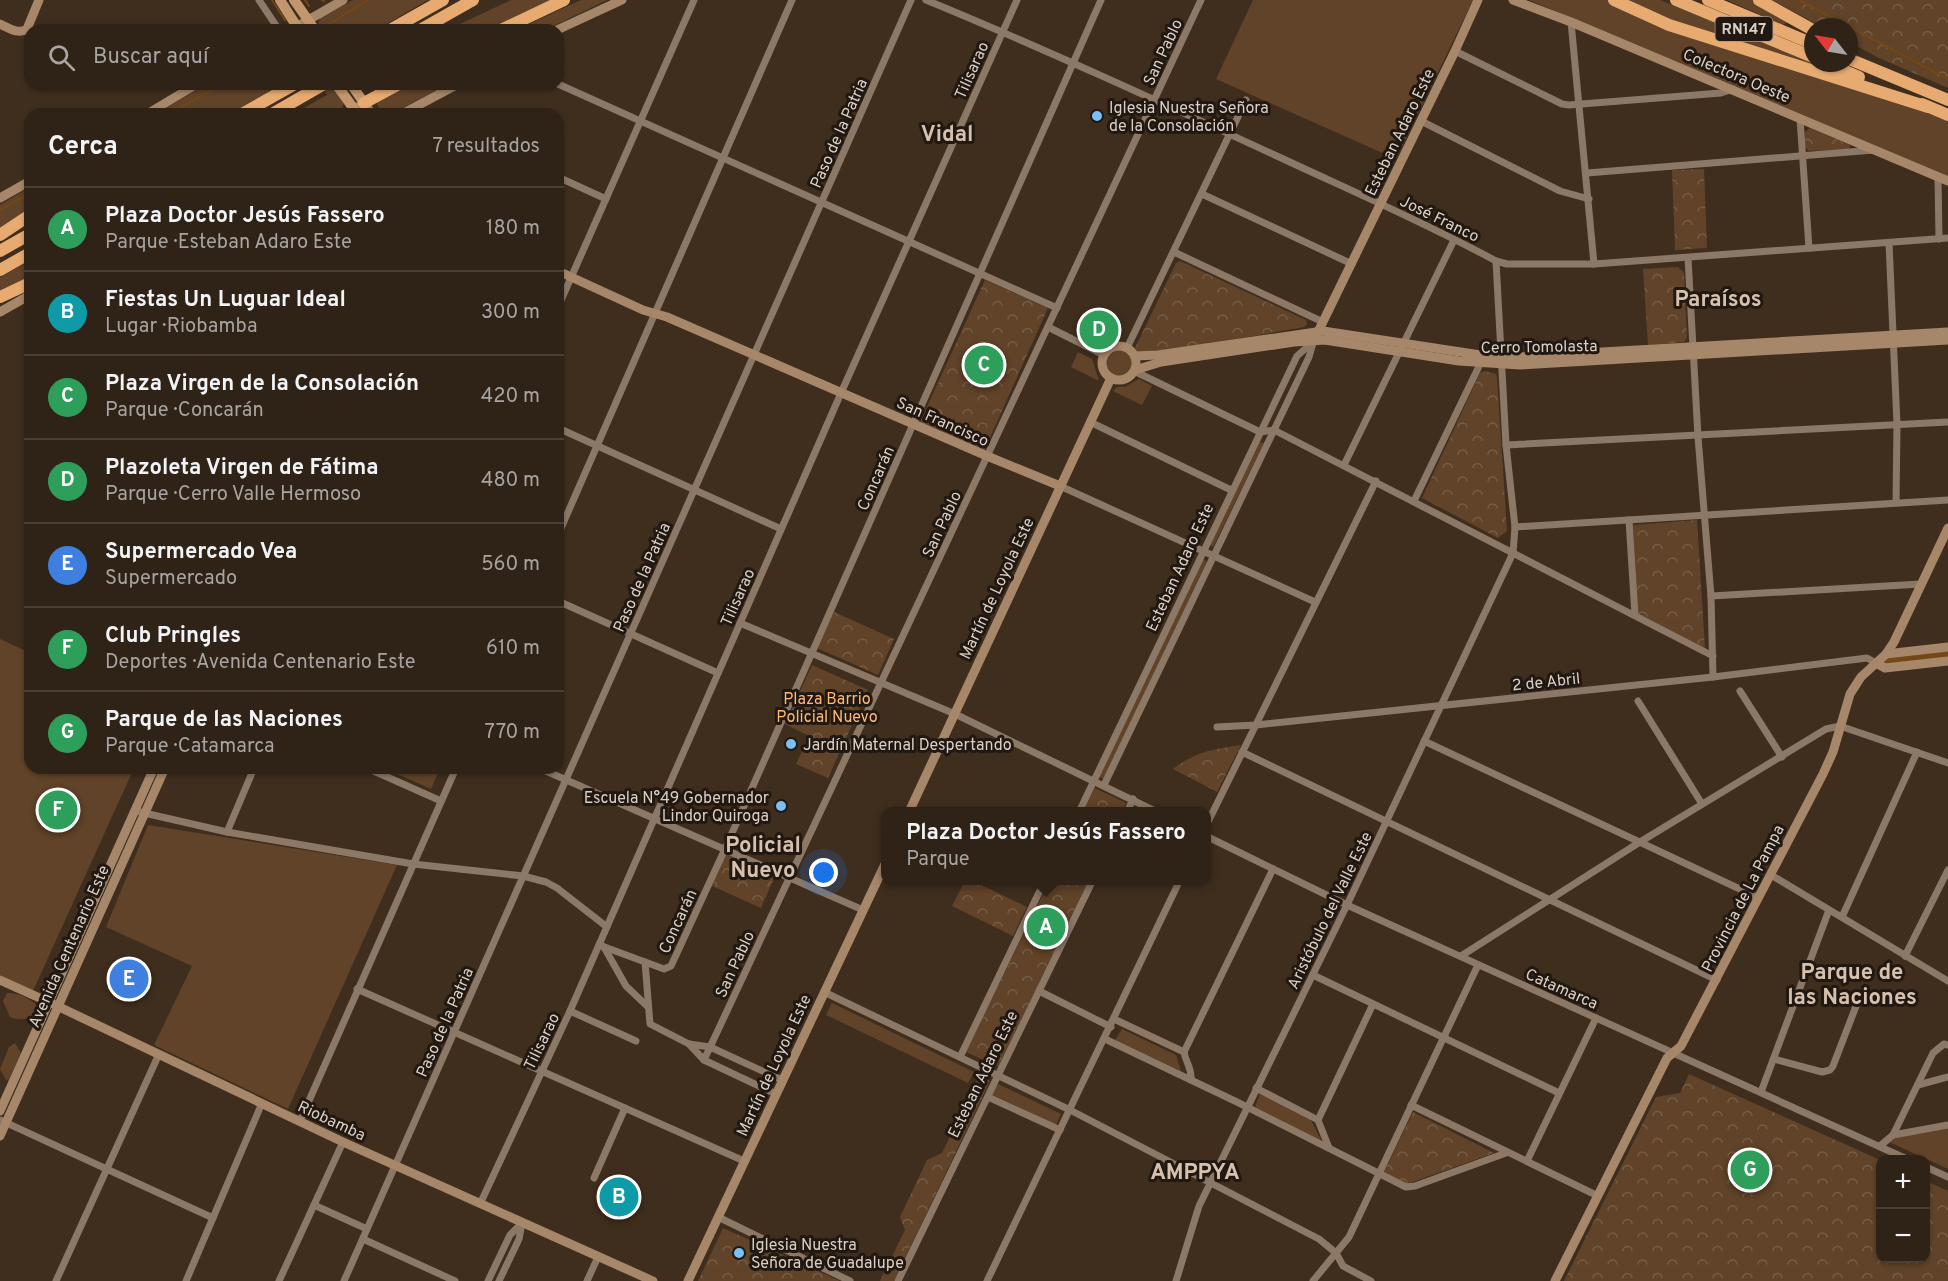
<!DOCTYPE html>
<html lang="es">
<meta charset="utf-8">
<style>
body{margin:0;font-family:Overpass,sans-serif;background:#3b2f23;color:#f1f3f6}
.controls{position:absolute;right:18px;bottom:18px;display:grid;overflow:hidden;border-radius:12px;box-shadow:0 2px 4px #0004}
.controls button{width:54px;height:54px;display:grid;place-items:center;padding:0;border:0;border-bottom:2px solid #4a3f35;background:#2f2216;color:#f1f3f6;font:30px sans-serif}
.compass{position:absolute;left:1804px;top:18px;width:54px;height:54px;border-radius:50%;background:#2f2216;box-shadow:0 2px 4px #0004;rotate:301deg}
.you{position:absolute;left:824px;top:873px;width:21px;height:21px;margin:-15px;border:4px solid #fff;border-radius:50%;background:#1a73e8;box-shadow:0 0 0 9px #1a73e833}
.badge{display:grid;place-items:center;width:39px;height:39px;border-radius:50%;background:#79bff8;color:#fff;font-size:20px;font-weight:700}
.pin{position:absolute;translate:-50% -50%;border:3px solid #fff;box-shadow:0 2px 6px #0006}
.popup{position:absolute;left:881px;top:807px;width:330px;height:78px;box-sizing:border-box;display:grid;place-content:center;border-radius:12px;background:#2f2216;filter:drop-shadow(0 2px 4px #0005);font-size:20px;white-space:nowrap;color:#a7a4a1}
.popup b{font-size:22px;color:#f1f3f6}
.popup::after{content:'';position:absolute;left:50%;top:100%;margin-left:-12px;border:12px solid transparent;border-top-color:#2f2216}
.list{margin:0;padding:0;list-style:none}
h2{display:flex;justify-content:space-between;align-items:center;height:78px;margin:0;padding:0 24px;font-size:26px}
h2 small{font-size:20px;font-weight:400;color:#a7a4a1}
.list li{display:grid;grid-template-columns:39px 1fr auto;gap:18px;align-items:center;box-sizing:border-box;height:84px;padding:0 24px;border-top:2px solid #4a3f35}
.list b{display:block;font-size:22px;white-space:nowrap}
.list p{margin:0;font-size:20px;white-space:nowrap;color:#a7a4a1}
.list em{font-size:20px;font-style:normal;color:#a7a4a1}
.icon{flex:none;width:33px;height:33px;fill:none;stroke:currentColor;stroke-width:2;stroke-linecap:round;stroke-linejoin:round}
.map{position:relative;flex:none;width:1948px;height:1281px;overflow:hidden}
.search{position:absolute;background:#2f2216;box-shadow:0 2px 4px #0004;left:24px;top:24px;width:540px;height:66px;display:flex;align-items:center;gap:15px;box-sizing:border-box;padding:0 21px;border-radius:18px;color:#a7a4a1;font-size:22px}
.panel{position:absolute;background:#2f2216;box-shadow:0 2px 4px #0004;left:24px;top:108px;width:540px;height:666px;border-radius:18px}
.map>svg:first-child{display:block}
</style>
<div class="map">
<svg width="1948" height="1281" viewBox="0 0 1948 1281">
<defs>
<pattern id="park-crowns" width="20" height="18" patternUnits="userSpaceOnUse" patternTransform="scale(1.5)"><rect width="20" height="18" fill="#604328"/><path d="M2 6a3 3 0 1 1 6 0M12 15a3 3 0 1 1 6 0" fill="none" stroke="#765d46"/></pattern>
</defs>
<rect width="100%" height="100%" fill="#3f2e1e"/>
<!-- green -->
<g fill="#604328">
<path d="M353,0H428L376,30H321L318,25L320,18Z"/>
<path d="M511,0H557L488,30H447Z"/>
<path d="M581,0H607L545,30H516Z"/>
<path d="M1253,0H1473L1396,159L1216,79Z"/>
<path d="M1529,0H1610L1878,94L1948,121V177Z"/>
<path d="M1623,0H1660L1814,63L1809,66L1671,21Z"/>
<path d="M1727,0H1752L1791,21L1782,25Z"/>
<path d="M207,84H286L233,114H156Z"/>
<path d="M321,84H332L344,103L341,112L293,114L327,95Z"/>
<path d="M410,84H448L391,114H383L377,104L381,97Z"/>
<path d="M30,187V208L0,229V205Z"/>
<path d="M30,261V278L0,291V277Z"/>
<circle cx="1119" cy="363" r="13"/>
<path d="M1078,352L1092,359L1099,381L1071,367Z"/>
<path d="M1139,379L1152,386L1142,405L1113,391L1117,387H1125Z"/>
<path d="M1260,442L1264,443L1213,547L1210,545Z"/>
<path d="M1202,559L1207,561L1104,779L1099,777Z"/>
<path d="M0,639L30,653V768H134L33,991L0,976Z"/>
<path d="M384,768H440L431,789Z"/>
<path d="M148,825L397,865L288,1109L154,1045L192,966L106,927Z"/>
<path d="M7,993C18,992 37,1001 40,1011C32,1020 19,1021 10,1017L3,1001Z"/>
<path d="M832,1003L974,1072L968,1083L826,1015Z"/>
<path d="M1122,1029L1176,1055L1181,1071L1115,1040Z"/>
<path d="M15,1043L21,1053L9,1079L6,1080L0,1069L9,1047Z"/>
<path d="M996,1083L1061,1114L1056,1125L991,1094Z"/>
<path d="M1260,1094L1311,1120L1322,1142L1255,1107Z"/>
<path d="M1948,1127V1169L1885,1140Z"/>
</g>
<!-- park -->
<g fill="url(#park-crowns)">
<path d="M1772,0H1948V88L1879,58L1849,42V27H1822Z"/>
<path d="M1810,128L1850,145L1849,149L1809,151L1805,147V132Z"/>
<path d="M1704,169L1707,248L1675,250L1672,170Z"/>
<path d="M1180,261L1306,320L1307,324L1304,327L1145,355L1139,354L1135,348L1176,263Z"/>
<path d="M1678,267L1684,273L1687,337L1684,342L1648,345L1643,269Z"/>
<path d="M985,280L1048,308L984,451L920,422Z"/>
<path d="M1094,323L1123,337C1114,342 1107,342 1098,347L1085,341Z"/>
<path d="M1485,371L1496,374L1497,378L1507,531L1498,538L1422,498L1480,373Z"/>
<path d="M1697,520L1705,648L1638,614L1633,525Z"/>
<path d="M834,612L894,639L878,675L817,648Z"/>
<path d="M812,665L868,690L828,778L796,764L809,736L785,724Z"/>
<path d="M1241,745L1217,792L1173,769C1194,752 1215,749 1241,745Z"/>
<path d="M1095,788L1126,803L1122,811H1083Z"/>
<path d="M726,854L775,876L761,908L712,886Z"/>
<path d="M1050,880L1089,881L998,1067L966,1052Z"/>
<path d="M973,881L1027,907L1013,936L952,906L965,881Z"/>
<path d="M1689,1074L1880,1160V1258H1926V1181L1948,1191V1281H1564L1656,1097L1680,1093Z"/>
<path d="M979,1076L990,1081L894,1281H880L905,1230L900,1217L927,1160L942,1153Z"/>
<path d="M1413,1112L1494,1153L1407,1184L1384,1172Z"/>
<path d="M723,1228L840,1281H698Z"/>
</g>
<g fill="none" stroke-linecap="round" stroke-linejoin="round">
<!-- stream -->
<g stroke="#734716" stroke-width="2">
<path d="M272,0L285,20"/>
<path d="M305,0L309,6"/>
<path d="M322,0L324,1"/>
<path d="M1799,0L1948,79"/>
<path d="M326,26L368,0"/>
<path d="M169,114L222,84"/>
<path d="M0,210L30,193"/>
</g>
<!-- canal -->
<path stroke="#734716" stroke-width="9" d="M1885,661L1948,654"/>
<!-- street -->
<g stroke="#8c7866" stroke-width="7">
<path d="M259,0L279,30"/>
<path d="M926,0C1045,49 1162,103 1279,157C1352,191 1426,223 1496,261L1507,264H1594L1948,238"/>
<path d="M1571,22L1594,264"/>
<path d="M1455,51L1562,104L1569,105L1721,93L1733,89"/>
<path d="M558,84L1057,308"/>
<path d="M1800,119L1809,248"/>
<path d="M1421,121L1560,191L1589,199"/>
<path d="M1587,173L1874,150"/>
<path d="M558,177L606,199"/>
<path d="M1938,177L1939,239"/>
<path d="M1202,194L1352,264"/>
<path d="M1889,243L1897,424L1896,503"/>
<path d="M1174,252L1323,322"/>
<path d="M1688,258L1698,437L1711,596L1713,677"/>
<path d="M558,307L694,0"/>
<path d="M1048,327L1104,355"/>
<path d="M1127,348L1246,100"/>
<path d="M1134,371L1260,432L1274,430L1713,656"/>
<path d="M1090,422L1231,490"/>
<path d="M558,428L781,529"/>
<path d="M1506,445L1948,422"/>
<path d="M1344,465L1454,240"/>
<path d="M1060,486L1315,602"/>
<path d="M1414,501L1482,360"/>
<path d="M1629,520L1635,615"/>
<path d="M1515,527L1948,500"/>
<path d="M558,535L792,0"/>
<path d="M1711,596L1921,584"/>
<path d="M558,601L718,673"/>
<path d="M740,623L955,714L1157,812"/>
<path d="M1740,691L1782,757"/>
<path d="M1638,701L1702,804"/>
<path d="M1217,727L1256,725L1713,677L1867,658L1876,663"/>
<path d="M1424,741L1759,898"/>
<path d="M1242,752L1717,980"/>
<path d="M367,768L441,801"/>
<path d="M539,768L863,910"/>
<path d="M1104,785L1309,357L1313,343"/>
<path d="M140,812L227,832L413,864L523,876L546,882L557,888L607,927"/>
<path d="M1079,812L1297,356L1314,341"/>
<path d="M1127,812L1133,799"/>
<path d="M1206,826L1376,481"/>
<path d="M227,832L254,768"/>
<path d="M1206,836L1347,905L1909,1160"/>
<path d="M1771,875L1948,981"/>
<path d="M1842,917L1917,752"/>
<path d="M599,945L664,969L671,966L725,849L1101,0"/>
<path d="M604,947L626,986L647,1006"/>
<path d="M1461,956L1640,842L1826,729L1840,726L1948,763"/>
<path d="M1905,956L1948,870"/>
<path d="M645,962L650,1024L689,1044L710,1047L782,1080"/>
<path d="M1313,975L1559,1093"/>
<path d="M357,989L744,1161"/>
<path d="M1039,991L1111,1027"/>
<path d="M824,992L1070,1110L1319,1239L1336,1253L1343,1266L1371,1281"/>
<path d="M570,1011L636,1041"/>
<path d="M1114,1019L1184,1052C1186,1064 1192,1067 1191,1080"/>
<path d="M1105,1039L1237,1102L1406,1187L1415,1186L1506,1153"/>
<path d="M689,1044L704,1060L776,1094"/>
<path d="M1184,1052L1273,869"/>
<path d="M960,1057L1045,880"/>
<path d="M1774,1059L1822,1072L1830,1070L1833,1066L1858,1001"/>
<path d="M704,1060L1201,0"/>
<path d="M1918,1085L1948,1077"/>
<path d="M1256,1088L1318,1120L1329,1148"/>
<path d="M1761,1092L1829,910"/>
<path d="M988,1097L1060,1130"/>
<path d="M1411,1105L1598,1196"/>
<path d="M0,1120L213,1218"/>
<path d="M1318,1120L1373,1004"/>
<path d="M300,1121L456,768"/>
<path d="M1893,1135L1948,1125"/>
<path d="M1880,1146L1893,1135L1933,1053L1944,1044L1948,1045"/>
<path d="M1527,1161L1596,1018"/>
<path d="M1926,1167L1948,1177"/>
<path d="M594,1178L625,1108"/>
<path d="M480,1204L570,1011L841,393L1017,0"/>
<path d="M314,1205L367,1229"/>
<path d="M718,1217L850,1281"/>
<path d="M363,1239L455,1281"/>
<path d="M56,1281L159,1054"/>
<path d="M186,1281L262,1103"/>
<path d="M279,1281L343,1142"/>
<path d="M344,1281L911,0"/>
<path d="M488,1281L510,1235L522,1223"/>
<path d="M499,1281L519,1239L522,1223"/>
<path d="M587,1281L598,1257"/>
<path d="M898,1281L1093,880"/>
<path d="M987,1281L1180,880"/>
<path d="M1176,1281L1199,1206L1347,905L1513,553L1515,527L1506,445L1496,261"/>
<path d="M1313,1281L1349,1237L1478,965"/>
</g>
<!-- secondary -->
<g stroke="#a78769" stroke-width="9">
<path d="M1513,0L1571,22L1948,181"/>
<path d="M0,24C9,28 18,35 27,29L39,0"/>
<path d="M291,30L343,0"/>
<path d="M557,30L622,0"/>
<path d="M147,114L197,84"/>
<path d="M346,114L364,103L372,114"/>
<path d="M402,114L458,84"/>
<path d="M0,198L30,181"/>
<path d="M558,271L643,310L667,317L987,456L1060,486"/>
<path d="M0,312L30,295"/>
<path d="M1316,336L1455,51L1478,0"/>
<circle cx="1119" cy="363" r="17"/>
<path d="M1135,356L1158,355L1323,331L1500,358L1948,332"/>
<path d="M1135,370L1161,362L1294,342L1325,340L1459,361L1520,365L1948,340"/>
<path d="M1886,654L1948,647"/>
<path d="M1876,663L1885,668L1948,661"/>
<path d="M909,812L1111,378"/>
<path d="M0,980L53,1004L343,1142L653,1281"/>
<path d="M0,1111L154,768"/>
<path d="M0,1136L165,768"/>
<path d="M688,1281L886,862"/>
<path d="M1555,1281L1667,1058L1681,1046L1823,774L1833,752L1850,694L1861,677L1886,654L1894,642L1948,528"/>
</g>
<!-- primary -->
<g stroke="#c3976d" stroke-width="10">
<path d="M280,0L299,30"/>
<path d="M294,0L315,30"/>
<path d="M336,84L354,109"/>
<path d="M351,84L364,103"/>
</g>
<!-- highway -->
<g stroke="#e7ab71" stroke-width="12">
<path d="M1614,0L1669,25L1928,107"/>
<path d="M1676,0L1813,57"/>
<path d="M1708,0L1813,44"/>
<path d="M1759,0L1813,30"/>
<path d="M390,30L443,0"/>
<path d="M420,30L473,0"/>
<path d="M501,30L564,0"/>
<path d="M1849,59L1948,100"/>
<path d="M1827,63L1859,77"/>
<path d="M364,103L399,84"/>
<path d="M1922,104L1948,115"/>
<path d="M242,114L295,84"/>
<path d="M272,114L324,84"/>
<path d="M0,235L30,215"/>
<path d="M0,251L30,234"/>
<path d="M0,270L30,253"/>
<path d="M0,297L30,283"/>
</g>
</g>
<!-- markers -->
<g fill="#79bff8" stroke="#201811" stroke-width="2">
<circle cx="1097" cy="116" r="6"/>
<circle cx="791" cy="744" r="6"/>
<circle cx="781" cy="806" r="6"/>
<circle cx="739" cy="1253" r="6"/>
</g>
<g text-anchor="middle" stroke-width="6" stroke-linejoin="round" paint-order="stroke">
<!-- shield labels -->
<rect fill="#201811" stroke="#a3988f" stroke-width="1.5" x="1715.5" y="17" width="57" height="24" rx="4.5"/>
<g font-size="15" font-weight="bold" fill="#dbcfc5">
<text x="1744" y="34">RN147</text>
</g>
<!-- street labels -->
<g font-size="16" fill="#dbcfc5" stroke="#201811">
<text transform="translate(1162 52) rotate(-65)" y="6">San Pablo</text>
<text transform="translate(971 70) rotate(-66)" y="6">Tilisarao</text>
<text transform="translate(1737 75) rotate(23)" y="6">Colectora Oeste</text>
<text transform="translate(1399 132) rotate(-64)" y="6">Esteban Adaro Este</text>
<text transform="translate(838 133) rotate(-66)" y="6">Paso de la Patria</text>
<text transform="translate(1440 218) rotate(26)" y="6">José Franco</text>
<text transform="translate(1539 346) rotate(-1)" y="6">Cerro Tomolasta</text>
<text transform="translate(943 421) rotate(24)" y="6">San Francisco</text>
<text transform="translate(875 478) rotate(-66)" y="6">Concarán</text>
<text transform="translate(941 524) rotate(-65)" y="6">San Pablo</text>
<text transform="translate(1179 567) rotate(-65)" y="6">Esteban Adaro Este</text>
<text transform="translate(641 577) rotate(-66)" y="6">Paso de la Patria</text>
<text transform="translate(996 588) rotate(-65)" y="6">Martín de Loyola Este</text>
<text transform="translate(737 597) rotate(-66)" y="6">Tilisarao</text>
<text transform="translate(1546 681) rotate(-6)" y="6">2 de Abril</text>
<text transform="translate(1742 898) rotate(-63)" y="6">Provincia de La Pampa</text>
<text transform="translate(1329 910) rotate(-64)" y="6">Aristóbulo del Valle Este</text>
<text transform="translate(677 921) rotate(-65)" y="6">Concarán</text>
<text transform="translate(68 946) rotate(-66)" y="6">Avenida Centenario Este</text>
<text transform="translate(734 964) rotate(-65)" y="6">San Pablo</text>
<text transform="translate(1562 988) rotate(24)" y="6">Catamarca</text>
<text transform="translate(444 1022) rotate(-66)" y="6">Paso de la Patria</text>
<text transform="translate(541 1041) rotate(-64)" y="6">Tilisarao</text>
<text transform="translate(773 1065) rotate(-65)" y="6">Martín de Loyola Este</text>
<text transform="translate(982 1074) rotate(-64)" y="6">Esteban Adaro Este</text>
<text transform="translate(332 1120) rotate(25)" y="6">Riobamba</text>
</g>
<!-- poi labels -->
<g font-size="16" fill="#dbcfc5" stroke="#201811" text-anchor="start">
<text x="1109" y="113">Iglesia Nuestra Señora<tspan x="1109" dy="18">de la Consolación</tspan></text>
<text x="803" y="750">Jardín Maternal Despertando</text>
<text x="769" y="803" text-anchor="end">Escuela N°49 Gobernador<tspan x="769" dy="18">Lindor Quiroga</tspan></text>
<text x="751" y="1250">Iglesia Nuestra<tspan x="751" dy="18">Señora de Guadalupe</tspan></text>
</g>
<!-- park labels -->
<g font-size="16" fill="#feb975" stroke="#201811">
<text x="827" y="704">Plaza Barrio<tspan x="827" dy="18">Policial Nuevo</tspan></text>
</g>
<!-- district labels -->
<g font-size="22" font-weight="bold" fill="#d7c1ae" stroke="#201811">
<text x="947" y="141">Vidal</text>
<text x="1718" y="306">Paraísos</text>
<text x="763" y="852">Policial<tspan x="763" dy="25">Nuevo</tspan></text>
<text x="1852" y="979">Parque de<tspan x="1852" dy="25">las Naciones</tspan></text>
<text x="1195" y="1179">AMPPYA</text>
</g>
</g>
</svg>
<div class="controls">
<button>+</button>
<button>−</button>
</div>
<svg class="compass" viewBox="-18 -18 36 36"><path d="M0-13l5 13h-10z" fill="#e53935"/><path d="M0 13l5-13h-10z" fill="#a7a4a1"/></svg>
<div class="you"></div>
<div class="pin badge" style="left:1046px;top:927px;background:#2e9e5b">A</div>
<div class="popup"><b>Plaza Doctor Jesús Fassero</b>Parque</div>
<div class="pin badge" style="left:619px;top:1197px;background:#0f9aa8">B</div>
<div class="pin badge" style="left:984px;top:365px;background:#2e9e5b">C</div>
<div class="pin badge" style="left:1099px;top:330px;background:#2e9e5b">D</div>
<div class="pin badge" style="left:129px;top:979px;background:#3f7fe0">E</div>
<div class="pin badge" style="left:58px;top:810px;background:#2e9e5b">F</div>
<div class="pin badge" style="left:1750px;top:1170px;background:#2e9e5b">G</div>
<div class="search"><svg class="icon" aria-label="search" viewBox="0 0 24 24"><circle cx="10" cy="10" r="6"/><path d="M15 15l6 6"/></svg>Buscar aquí</div>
<section class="panel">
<h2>Cerca<small>7 resultados</small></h2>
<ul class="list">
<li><span class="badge" style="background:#2e9e5b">A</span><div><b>Plaza Doctor Jesús Fassero</b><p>Parque · Esteban Adaro Este</p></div><em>180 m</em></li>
<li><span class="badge" style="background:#0f9aa8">B</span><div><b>Fiestas Un Luguar Ideal</b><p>Lugar · Riobamba</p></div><em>300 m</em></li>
<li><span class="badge" style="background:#2e9e5b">C</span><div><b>Plaza Virgen de la Consolación</b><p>Parque · Concarán</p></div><em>420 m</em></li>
<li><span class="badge" style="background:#2e9e5b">D</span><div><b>Plazoleta Virgen de Fátima</b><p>Parque · Cerro Valle Hermoso</p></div><em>480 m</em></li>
<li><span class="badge" style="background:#3f7fe0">E</span><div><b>Supermercado Vea</b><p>Supermercado</p></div><em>560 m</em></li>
<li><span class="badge" style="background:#2e9e5b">F</span><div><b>Club Pringles</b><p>Deportes · Avenida Centenario Este</p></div><em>610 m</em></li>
<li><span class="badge" style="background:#2e9e5b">G</span><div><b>Parque de las Naciones</b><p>Parque · Catamarca</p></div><em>770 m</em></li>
</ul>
</section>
</div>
